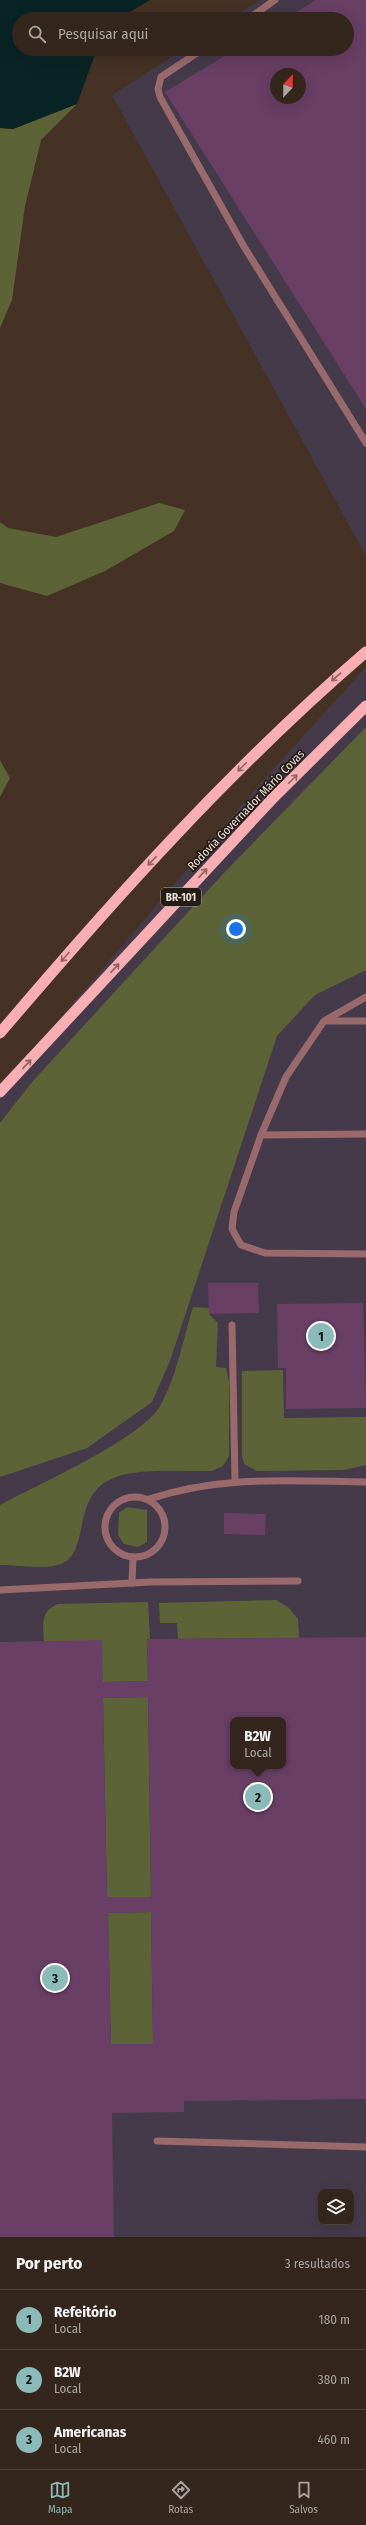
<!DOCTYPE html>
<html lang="pt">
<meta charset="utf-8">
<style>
body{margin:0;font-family:"Fira Sans Condensed",sans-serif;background:#3c2e25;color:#f1f3f6}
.controls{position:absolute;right:12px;bottom:12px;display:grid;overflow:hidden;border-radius:8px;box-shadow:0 4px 16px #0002}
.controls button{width:36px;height:36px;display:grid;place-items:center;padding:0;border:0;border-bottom:1px solid #4e433b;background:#34261c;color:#f1f3f6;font:20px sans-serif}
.compass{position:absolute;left:270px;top:68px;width:36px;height:36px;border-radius:50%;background:#34261c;box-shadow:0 4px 16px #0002;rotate:22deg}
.you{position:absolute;left:236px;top:929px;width:14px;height:14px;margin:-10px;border:3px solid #fff;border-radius:50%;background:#1a73e8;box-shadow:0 0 0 6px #1a73e833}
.badge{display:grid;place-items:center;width:26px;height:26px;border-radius:50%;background:#8bbbb9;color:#111;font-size:13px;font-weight:700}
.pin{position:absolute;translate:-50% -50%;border:2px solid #fff;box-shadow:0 1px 4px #0006}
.popup{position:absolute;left:230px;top:1717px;width:56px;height:52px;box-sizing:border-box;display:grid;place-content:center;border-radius:8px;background:#34261c;filter:drop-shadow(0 1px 3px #0005);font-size:13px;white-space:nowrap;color:#a9a5a3}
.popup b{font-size:15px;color:#f1f3f6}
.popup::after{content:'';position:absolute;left:50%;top:100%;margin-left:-8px;border:8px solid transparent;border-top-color:#34261c}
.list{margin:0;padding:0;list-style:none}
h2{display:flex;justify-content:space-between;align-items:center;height:52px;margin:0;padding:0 16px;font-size:17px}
h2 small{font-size:13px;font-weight:400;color:#a9a5a3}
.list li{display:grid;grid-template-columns:26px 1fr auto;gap:12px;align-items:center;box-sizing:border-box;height:60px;padding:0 16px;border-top:1px solid #4e433b}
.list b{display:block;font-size:15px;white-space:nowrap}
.list p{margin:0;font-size:13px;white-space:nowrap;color:#a9a5a3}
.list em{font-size:13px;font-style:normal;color:#a9a5a3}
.icon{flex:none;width:22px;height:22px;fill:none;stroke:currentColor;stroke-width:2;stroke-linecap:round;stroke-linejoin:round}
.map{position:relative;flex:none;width:366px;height:2237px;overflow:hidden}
.search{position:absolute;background:#34261c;box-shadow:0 4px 16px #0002;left:12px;right:12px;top:12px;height:44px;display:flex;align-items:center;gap:10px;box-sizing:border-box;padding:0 14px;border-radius:22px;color:#a9a5a3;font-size:15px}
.sheet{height:232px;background:#34261c}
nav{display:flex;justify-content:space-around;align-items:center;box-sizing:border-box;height:56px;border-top:1px solid #4e433b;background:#34261c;font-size:11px;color:#a9a5a3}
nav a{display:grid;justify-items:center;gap:2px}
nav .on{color:#8bbbb9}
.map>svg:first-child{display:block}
</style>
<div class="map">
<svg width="366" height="2237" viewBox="0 0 366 2237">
<rect width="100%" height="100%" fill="#463225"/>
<!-- industrial -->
<g fill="#453a4a" fill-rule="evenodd">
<path d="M260,0H366V556L112,95L184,49H347V19H230ZM276,74H300V98H276Z"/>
<path d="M366,667V2237H0V1089L259,785ZM233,1720H283V1766H233ZM321,2192H351V2222H321Z"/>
</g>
<!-- green -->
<g fill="#5c6337">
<path d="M77,104L41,140L25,206L12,300L0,328V128L13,129Z"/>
<path d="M159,503L185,510L174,531L105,571L47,596L0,583V522L8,528L56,537Z"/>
<path d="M366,727V970L315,995L277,1036L170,1361L152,1402L87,1448L0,1477V1123L32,1082L222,875Z"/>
<path d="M0,760L10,778L0,797Z"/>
<path d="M193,1307L209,1308V1314L218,1323L216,1367L226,1368L229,1382V1456L223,1466L212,1471C184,1472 132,1466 107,1481C71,1502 91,1556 58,1565C47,1569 13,1565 0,1565V1505C37,1485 141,1439 160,1406C177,1376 183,1339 193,1307Z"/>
<path d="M283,1370L284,1418L366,1417V1465L344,1470L257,1471L244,1464L242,1456V1371Z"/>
<path d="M127,1507L147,1510V1542L138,1547L124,1544L118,1535L119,1513Z"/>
<path d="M276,1600L288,1607L298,1619L299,1638L178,1639L177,1623H160L159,1603Z"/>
<path d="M148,1602L150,1639L147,1640L148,1681L103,1682L44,1641C43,1625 40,1611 58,1604Z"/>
<path d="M148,1697L151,1897H107L103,1698Z"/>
<path d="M151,1912L153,2044H111L108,1913Z"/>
</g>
<!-- water -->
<path fill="#092425" d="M0,0H150L118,19H19V49H97L77,104L13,129L0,128Z"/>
<!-- building -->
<g fill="#693f65" fill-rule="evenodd">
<path d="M316,0H366V409L165,92L236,49H347V19H285ZM276,74H300V98H276Z"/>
<path d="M208,1283H258L259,1313L209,1314Z"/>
<path d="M363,1303L366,1408L286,1409V1368H278L277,1304Z"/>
<path d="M224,1513L266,1514L265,1535L224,1534Z"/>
<path d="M366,1637V2099L184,2101V2112L112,2113L114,2237H0V1642L102,1640L103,1682L148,1681L147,1639ZM148,1697L151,1897H107L103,1698ZM233,1720H283V1766H233ZM151,1912L153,2044H111L108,1913Z"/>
</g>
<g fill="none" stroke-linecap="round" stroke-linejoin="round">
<!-- service -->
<g stroke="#9a696c" stroke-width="7">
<path d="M248,19L275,0"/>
<path d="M203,49L161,77L158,89L160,97L243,245L366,443"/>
<path d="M366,997L324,1021L286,1077L261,1135L234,1212L232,1229L241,1245L265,1253L366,1254"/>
<path d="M326,1021H366"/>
<path d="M261,1135L366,1134"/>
<path d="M232,1325L235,1481"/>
<circle cx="135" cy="1527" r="30"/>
<path d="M149,1499C222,1475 290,1481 366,1482"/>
<path d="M132,1583L133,1557"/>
<path d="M0,1590L151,1582L298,1581"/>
<path d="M157,2141L366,2147"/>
</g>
<!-- trunk -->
<g stroke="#f8aeb2" stroke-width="11">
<path d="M0,1033C114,899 232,767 366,652"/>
<path d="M0,1092L274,797L366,706"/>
</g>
</g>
<!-- one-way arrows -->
<defs><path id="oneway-shaft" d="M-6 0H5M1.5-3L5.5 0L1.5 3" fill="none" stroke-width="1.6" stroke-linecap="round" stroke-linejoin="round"/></defs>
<g stroke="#8e6564">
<use href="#oneway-shaft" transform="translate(336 677) rotate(139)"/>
<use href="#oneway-shaft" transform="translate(242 767) rotate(135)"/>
<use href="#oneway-shaft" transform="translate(293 779) rotate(-45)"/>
<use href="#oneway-shaft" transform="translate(152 861) rotate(133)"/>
<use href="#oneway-shaft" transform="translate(203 873) rotate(-47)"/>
<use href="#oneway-shaft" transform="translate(65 957) rotate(131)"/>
<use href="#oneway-shaft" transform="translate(115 968) rotate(-47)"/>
<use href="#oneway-shaft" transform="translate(27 1064) rotate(-47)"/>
</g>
<g text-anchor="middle" stroke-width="3.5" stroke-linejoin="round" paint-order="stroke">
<!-- shield labels -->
<rect fill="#251c16" stroke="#b0a49d" stroke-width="1" x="161" y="888" width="40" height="18" rx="3"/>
<g font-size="11" font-weight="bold" fill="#ecded7">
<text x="181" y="901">BR-101</text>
</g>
<!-- street labels -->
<g font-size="12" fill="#ecded7" stroke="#251c16">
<text transform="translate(246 810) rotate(-46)" y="4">Rodovia Governador Mário Covas</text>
</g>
</g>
</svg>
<div class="controls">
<button><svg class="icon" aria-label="layers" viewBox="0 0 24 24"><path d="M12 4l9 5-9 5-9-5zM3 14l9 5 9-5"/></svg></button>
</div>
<svg class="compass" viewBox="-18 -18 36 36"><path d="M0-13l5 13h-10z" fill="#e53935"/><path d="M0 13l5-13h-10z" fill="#a9a5a3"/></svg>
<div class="you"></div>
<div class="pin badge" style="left:321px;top:1336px">1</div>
<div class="pin badge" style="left:258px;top:1797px">2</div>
<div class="popup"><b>B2W</b>Local</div>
<div class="pin badge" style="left:55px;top:1978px">3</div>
<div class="search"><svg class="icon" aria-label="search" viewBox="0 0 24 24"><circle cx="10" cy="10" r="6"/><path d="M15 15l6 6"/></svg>Pesquisar aqui</div>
</div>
<section class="sheet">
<h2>Por perto<small>3 resultados</small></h2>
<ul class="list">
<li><span class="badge">1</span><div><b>Refeitório</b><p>Local</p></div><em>180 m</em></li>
<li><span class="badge">2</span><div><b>B2W</b><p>Local</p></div><em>380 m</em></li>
<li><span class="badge">3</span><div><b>Americanas</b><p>Local</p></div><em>460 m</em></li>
</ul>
</section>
<nav>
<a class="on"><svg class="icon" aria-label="map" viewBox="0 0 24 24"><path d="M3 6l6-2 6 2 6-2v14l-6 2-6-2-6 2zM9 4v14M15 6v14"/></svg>Mapa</a>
<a><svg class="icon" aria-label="directions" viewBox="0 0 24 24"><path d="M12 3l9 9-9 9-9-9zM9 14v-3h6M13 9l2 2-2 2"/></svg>Rotas</a>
<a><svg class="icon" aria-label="saved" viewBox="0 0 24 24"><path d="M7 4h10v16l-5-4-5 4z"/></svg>Salvos</a>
</nav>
